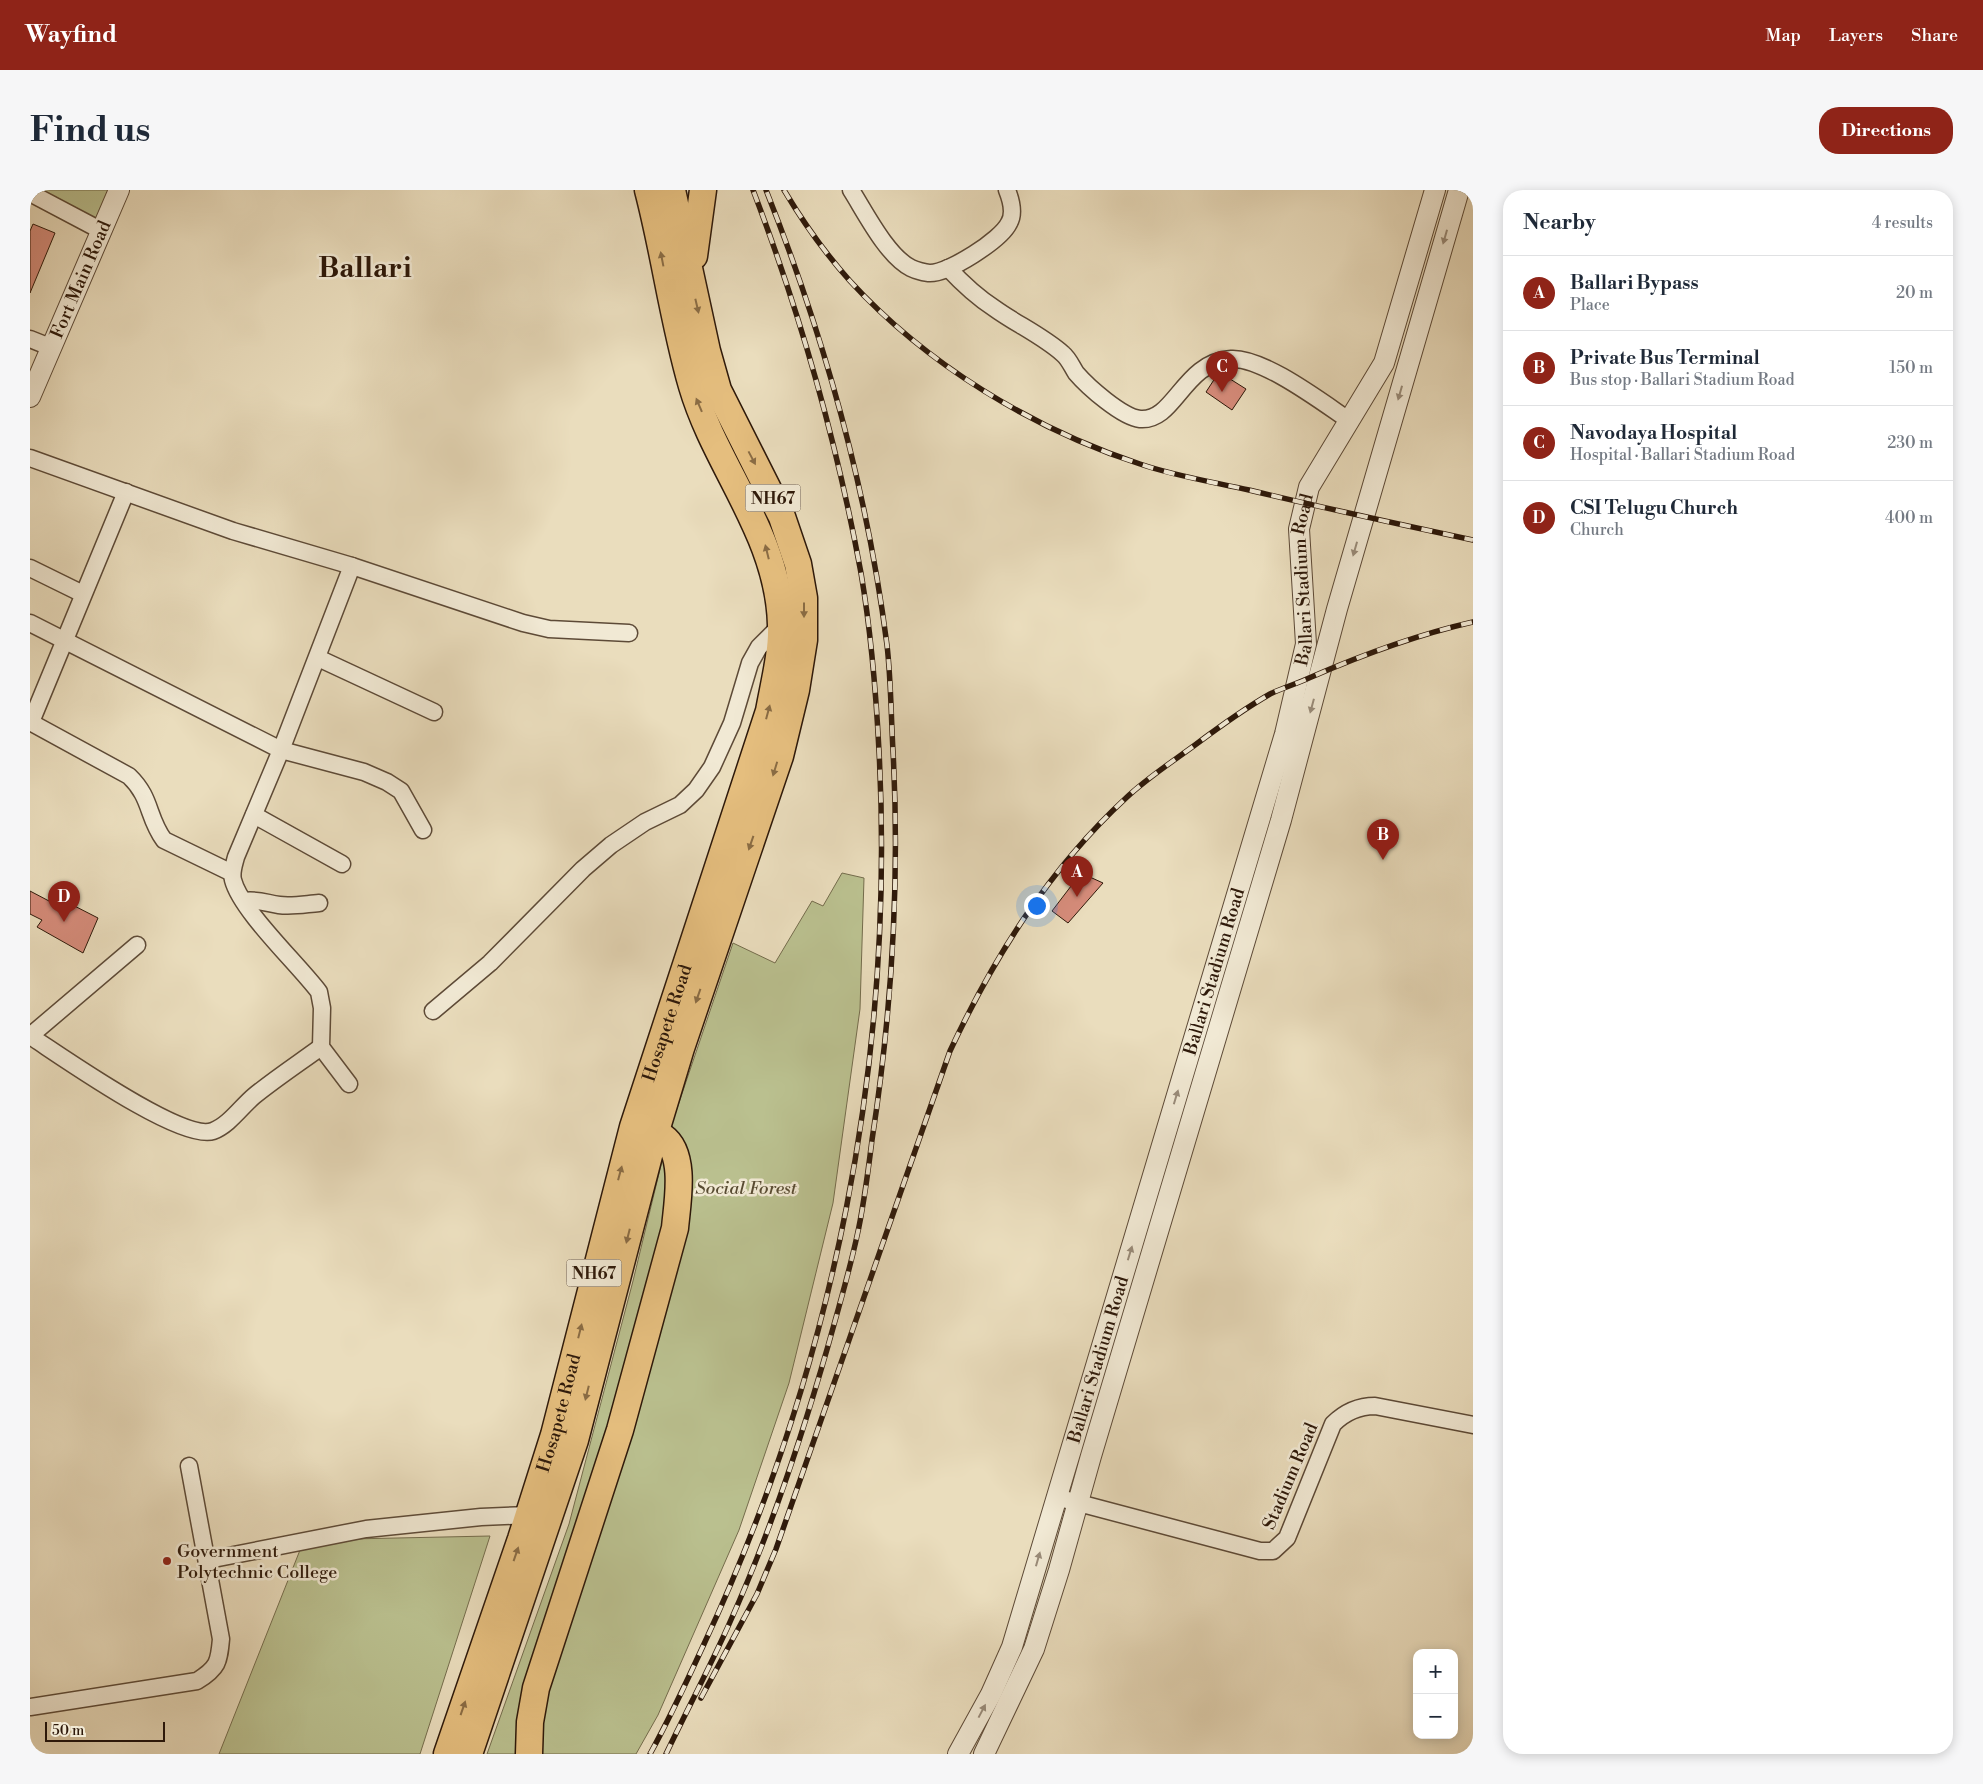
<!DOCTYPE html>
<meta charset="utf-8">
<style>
body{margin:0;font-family:"Libre Bodoni",serif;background:#f6f6f7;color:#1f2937}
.controls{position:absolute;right:15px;bottom:15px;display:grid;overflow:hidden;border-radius:10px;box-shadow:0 2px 12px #0003}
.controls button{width:45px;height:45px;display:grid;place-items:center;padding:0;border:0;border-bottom:1px solid #e0e1e3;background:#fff;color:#1f2937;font:25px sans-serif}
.scale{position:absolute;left:15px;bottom:12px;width:120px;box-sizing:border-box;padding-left:5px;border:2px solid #2e190a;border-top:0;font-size:14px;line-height:18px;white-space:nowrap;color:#2e190a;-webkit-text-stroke:4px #f1e9d4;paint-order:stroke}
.you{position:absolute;left:1006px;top:715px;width:18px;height:18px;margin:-12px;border:4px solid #fff;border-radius:50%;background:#1a73e8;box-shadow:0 0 0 8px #1a73e833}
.badge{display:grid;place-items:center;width:32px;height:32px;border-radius:50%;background:#8f2418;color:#fff;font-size:16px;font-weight:700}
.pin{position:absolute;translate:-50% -41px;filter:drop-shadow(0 1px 2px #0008)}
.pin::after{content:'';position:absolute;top:26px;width:18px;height:15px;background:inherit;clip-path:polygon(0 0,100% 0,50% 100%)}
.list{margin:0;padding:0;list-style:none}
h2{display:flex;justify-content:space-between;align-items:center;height:65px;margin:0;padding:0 20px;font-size:21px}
h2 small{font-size:16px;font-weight:400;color:#747a83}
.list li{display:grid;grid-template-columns:32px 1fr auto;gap:15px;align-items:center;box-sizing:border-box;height:75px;padding:0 20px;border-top:1px solid #e0e1e3}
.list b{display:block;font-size:19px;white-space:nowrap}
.list p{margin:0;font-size:16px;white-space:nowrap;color:#747a83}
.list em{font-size:16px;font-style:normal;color:#747a83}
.map{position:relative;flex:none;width:1443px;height:1564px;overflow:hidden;border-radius:20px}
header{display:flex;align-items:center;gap:30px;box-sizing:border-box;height:70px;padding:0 25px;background:#8f2418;color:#fff}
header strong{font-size:24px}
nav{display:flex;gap:28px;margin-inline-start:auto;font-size:18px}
.intro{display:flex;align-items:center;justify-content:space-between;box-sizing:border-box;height:120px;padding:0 30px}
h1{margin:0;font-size:35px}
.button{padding:12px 22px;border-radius:20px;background:#8f2418;color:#fff;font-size:18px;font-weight:700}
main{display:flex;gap:30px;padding:0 30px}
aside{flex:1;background:#fff;border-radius:20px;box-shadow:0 2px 12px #0003}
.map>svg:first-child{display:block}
</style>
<header>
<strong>Wayfind</strong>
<nav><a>Map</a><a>Layers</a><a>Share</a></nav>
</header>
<div class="intro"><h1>Find us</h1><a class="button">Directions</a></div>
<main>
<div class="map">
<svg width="1443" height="1564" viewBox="0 0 1443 1564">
<rect width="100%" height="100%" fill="#eaddbd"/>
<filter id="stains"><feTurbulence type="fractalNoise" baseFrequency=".004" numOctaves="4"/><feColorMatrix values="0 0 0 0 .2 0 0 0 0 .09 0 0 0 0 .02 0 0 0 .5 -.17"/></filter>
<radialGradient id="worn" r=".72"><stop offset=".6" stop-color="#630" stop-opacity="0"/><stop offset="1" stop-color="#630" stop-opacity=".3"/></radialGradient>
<!-- green -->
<g fill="#bac08f" stroke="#746c4c">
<path d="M3,0H84L70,34Z"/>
<path d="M812,683L834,688L830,819L803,1013L759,1193L709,1340L628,1525L606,1564H457L539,1334L603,1091L639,942L703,753L745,773L782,711L793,716Z"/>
<path d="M460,1346L390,1564H189L274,1350Z"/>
</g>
<!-- building -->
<g fill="#d68c7b" stroke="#2e190a">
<path d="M3,34L25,43L0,103V41Z"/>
<path d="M1189,182L1216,199L1202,220L1176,202Z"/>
<path d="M1051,683L1073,693L1038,733L1022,721Z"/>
<path d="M0,701L19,711L23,705L68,728L53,763L7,737L12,730L0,724Z"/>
</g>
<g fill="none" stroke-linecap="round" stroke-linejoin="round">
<defs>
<g id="minor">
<path d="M821,0C835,22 857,66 881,78C885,80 895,83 900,83C919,83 971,50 979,33C985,23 981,10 977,0"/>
<path d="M0,3L72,41"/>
<path d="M918,78C932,93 947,107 964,118C986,134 1013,146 1033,164C1039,169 1042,177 1046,183C1058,197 1092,227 1110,229C1145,232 1153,172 1201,169C1233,167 1293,213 1320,231"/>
<path d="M0,149L20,157"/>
<path d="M0,268L203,341L322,376L493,433L519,439L599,443"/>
<path d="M0,378L53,404"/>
<path d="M0,433L251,560L334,582L357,592L371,601L393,640"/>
<path d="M288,468L404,522"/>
<path d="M0,532L99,586C122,608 117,627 134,650L202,683"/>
<path d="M1,532L96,302"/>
<path d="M224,625L312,674"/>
<path d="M214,711C227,709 236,713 249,715C262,717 276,714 289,713"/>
<path d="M107,755L0,846C31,866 152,952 183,941C199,935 211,917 224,906C245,889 269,873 291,857"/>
<path d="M403,821L460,773L553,679L581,655L615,632L650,615L666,600L682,577L702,533L720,473L729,457L751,435"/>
<path d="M319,894L291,857L292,818L289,802C268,774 211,721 203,690C201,682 204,675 206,667L251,560L322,376"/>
<path d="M1026,1307L1230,1361H1243L1257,1348L1303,1234C1315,1222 1328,1216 1345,1216L1443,1235"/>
<path d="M178,1370L336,1339L451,1327L499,1325"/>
<path d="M0,1517L167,1491C188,1478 189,1472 191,1449L159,1276"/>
</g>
<g id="tertiary">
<path id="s1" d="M0,207L89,0"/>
<path id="s2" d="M928,1564L961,1504L982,1457L1255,544L1276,454L1269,339L1279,297L1354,173L1405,0"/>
<path d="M954,1564L1004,1459L1029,1380L1061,1266L1251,630L1307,419L1429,0"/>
</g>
<g id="trunk">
<path d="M664,66L673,0"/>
<path id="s3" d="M417,1564L491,1349L524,1245L603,937L739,521C744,493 752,463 751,435C749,345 686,278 662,196C643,131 635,65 618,0"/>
<path d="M439,1564L545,1250L622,954L651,858L750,566L766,500L774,450V408L768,374L752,327L688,200L677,161L642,0"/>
<path d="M499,1564L500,1532L506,1498L590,1240L645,1038C647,1014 657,964 633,947C626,943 618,941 611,939"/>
</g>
</defs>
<!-- minor casing -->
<use href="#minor" stroke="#5d4a37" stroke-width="19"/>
<!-- tertiary casing -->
<use href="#tertiary" stroke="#5d4a37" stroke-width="22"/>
<!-- trunk casing -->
<use href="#trunk" stroke="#2e190a" stroke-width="29"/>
<!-- minor -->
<use href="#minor" stroke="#f1e9d4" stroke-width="16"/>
<!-- tertiary -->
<use href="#tertiary" stroke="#f1e9d4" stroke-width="20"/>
<!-- trunk -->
<use href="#trunk" stroke="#e5be7e" stroke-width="26"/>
<defs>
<g id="rail">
<path d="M754,0C773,32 795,63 820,91C896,174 1003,239 1110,274C1145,286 1183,292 1219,300C1294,318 1368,334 1443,350"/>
<path d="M671,1508L727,1404L746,1359L920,861C964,767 1019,679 1096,608C1117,588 1142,572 1165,555C1189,537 1214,519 1240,504C1252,498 1266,494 1279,488C1332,465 1386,445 1443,432"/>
<path d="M620,1564C640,1528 657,1491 674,1454C804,1176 865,868 849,561C846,502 841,442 831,383C807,253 770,123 723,0"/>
<path d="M636,1564C657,1520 680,1477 700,1432C740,1343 771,1250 798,1156C808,1120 819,1083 827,1046C834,1015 838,982 842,950C862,820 870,692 863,561C861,526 861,490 857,455C837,299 794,146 736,0"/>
</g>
</defs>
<!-- rail casing -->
<use href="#rail" stroke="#2e190a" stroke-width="5.5"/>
<!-- rail -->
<use href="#rail" stroke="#f1e9d4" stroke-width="4" stroke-dasharray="11" stroke-linecap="butt"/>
</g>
<!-- one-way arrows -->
<defs><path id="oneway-solid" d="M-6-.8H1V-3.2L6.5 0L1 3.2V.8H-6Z" transform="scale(1.25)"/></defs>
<g fill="#998b79">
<use href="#oneway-solid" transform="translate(1415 47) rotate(106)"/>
<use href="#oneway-solid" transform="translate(1370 203) rotate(106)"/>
<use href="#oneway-solid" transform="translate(1325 359) rotate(106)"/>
<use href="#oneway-solid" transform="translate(1282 516) rotate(105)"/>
<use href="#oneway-solid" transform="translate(1146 907) rotate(-73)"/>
<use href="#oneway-solid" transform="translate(1100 1063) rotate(-73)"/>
<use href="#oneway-solid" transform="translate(1008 1369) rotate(-74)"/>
<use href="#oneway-solid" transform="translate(952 1521) rotate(-62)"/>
</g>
<g fill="#8a6c44">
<use href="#oneway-solid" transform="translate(632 69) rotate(-101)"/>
<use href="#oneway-solid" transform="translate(667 116) rotate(77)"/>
<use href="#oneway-solid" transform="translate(669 215) rotate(-113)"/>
<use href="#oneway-solid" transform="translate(722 268) rotate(62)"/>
<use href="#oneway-solid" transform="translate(737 362) rotate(-104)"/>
<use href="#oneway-solid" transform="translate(774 420) rotate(90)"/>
<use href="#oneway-solid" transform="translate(738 522) rotate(-75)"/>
<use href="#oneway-solid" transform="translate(745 579) rotate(107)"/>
<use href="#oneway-solid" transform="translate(721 653) rotate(109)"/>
<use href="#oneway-solid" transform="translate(668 806) rotate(109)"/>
<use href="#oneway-solid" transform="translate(590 983) rotate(-75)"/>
<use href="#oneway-solid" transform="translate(598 1046) rotate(104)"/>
<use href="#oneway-solid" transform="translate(550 1141) rotate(-76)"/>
<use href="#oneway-solid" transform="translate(557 1203) rotate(104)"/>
<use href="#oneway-solid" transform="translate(486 1364) rotate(-71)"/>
<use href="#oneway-solid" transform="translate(433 1518) rotate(-71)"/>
</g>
<!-- markers -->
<circle fill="#8f2418" stroke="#f1e9d4" stroke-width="2" cx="137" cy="1371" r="5"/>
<g text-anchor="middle" stroke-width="5" stroke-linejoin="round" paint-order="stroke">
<!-- shield labels -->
<g fill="#f1e9d4" stroke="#685747" stroke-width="1">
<rect x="715.5" y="294.5" width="55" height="27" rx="4"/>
<rect x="536.5" y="1069.5" width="55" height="27" rx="4"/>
</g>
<g font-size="16" font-weight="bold" fill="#2e190a">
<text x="743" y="314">NH67</text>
<text x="564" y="1089">NH67</text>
</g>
<!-- street labels -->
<g font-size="18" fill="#2e190a" stroke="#f1e9d4">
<text dy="6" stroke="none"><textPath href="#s1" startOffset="128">Fort Main Road</textPath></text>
<text dy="6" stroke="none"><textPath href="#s2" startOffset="1230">Ballari Stadium Road</textPath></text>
<text dy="6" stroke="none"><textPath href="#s2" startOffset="825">Ballari Stadium Road</textPath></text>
<text dy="6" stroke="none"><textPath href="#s3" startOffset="764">Hosapete Road</textPath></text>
<text dy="6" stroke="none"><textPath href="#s2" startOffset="420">Ballari Stadium Road</textPath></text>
<text dy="6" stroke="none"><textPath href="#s3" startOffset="359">Hosapete Road</textPath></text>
<text transform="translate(1260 1286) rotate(-67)" y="6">Stadium Road</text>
</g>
<!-- park labels -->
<g font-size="18" font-style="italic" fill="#584b32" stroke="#f1e9d4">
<text x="716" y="1004">Social Forest</text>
</g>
<!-- poi labels -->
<g font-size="18" fill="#2e190a" stroke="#f1e9d4" text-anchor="start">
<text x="147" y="1367">Government<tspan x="147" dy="21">Polytechnic College</tspan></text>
</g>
<!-- town labels -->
<g font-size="28" font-weight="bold" fill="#2e190a" stroke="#f1e9d4">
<text x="335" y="87">Ballari</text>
</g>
</g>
<rect width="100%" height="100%" filter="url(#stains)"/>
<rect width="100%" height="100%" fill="url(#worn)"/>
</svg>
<div class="controls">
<button>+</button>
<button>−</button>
</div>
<div class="scale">50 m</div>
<div class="you"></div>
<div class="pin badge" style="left:1047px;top:707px">A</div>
<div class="pin badge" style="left:1353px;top:670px">B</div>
<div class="pin badge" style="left:1192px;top:202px">C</div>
<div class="pin badge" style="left:34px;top:732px">D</div>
</div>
<aside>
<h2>Nearby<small>4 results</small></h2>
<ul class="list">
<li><span class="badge">A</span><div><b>Ballari Bypass</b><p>Place</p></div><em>20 m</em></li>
<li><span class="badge">B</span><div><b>Private Bus Terminal</b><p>Bus stop · Ballari Stadium Road</p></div><em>150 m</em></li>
<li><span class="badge">C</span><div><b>Navodaya Hospital</b><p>Hospital · Ballari Stadium Road</p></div><em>230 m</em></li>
<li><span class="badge">D</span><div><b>CSI Telugu Church</b><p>Church</p></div><em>400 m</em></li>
</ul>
</aside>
</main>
